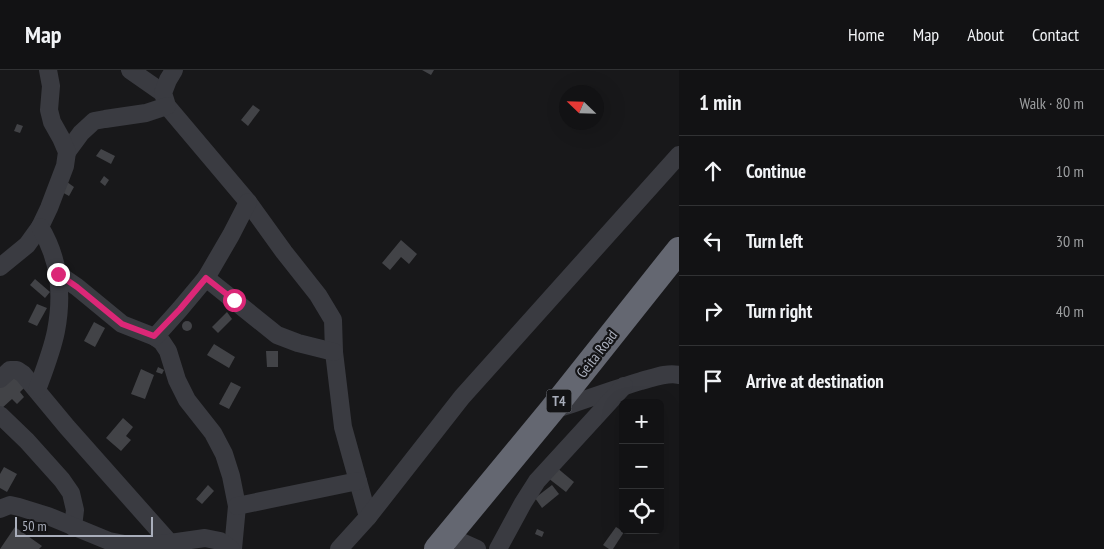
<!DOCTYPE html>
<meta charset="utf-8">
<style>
body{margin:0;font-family:"PT Sans Narrow",sans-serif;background:#1b1b1d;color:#f1f3f6}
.controls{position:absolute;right:15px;bottom:15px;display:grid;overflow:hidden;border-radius:8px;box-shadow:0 5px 20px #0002}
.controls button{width:45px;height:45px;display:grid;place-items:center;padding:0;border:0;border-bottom:1px solid #313234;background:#121214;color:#f1f3f6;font:25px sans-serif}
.compass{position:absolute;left:559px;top:15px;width:45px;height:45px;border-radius:50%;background:#121214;box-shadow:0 5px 20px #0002;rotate:293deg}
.scale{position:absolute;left:15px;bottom:12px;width:138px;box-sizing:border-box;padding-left:5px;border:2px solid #a9aebb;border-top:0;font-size:14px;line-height:18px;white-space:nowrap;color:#a9aebb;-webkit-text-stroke:4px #131315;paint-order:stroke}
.stop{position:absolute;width:15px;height:15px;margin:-11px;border:4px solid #db2777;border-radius:50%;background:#fff}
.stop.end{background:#db2777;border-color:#fff;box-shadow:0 1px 5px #0008}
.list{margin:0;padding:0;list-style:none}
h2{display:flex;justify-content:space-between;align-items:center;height:65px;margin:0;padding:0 20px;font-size:21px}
h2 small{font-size:16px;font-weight:400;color:#9c9ea0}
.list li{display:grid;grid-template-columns:32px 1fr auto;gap:15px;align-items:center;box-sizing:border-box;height:70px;padding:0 20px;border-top:1px solid #313234}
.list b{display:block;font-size:19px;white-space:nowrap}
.list em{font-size:16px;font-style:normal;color:#9c9ea0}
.icon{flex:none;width:28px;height:28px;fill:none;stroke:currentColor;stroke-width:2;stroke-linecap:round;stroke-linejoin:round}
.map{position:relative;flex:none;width:679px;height:479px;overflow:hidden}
header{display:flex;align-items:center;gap:30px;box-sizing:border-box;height:70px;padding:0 25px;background:#121214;border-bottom:1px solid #313234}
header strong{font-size:24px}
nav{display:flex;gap:28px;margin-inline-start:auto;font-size:18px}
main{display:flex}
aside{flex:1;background:#121214}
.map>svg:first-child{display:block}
</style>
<header>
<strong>Map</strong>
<nav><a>Home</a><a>Map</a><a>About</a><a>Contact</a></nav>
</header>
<main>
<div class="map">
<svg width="679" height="479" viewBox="0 0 679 479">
<rect width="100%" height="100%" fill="#18181a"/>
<!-- building -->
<g fill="#424347">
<path d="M422,0H434L431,5Z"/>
<path d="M253,35L260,40L248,56L241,50Z"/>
<path d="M17,54L23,56L20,63L14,61Z"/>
<path d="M101,79L115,86L111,94L96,86Z"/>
<path d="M104,106L109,110L105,116L100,112Z"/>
<path d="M67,112L74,117L69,126L60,121Z"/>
<path d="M401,170L417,184L409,194L401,187L390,200L382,193Z"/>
<path d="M35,209L50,222L45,228L30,215Z"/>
<path d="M37,234L47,238L37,256L28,252Z"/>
<path d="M227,242L232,249L218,263L212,257Z"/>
<circle cx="187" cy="256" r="5"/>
<path d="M94,252L105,258L95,277L84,271Z"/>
<path d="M214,274L235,287L229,298L207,285Z"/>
<path d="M266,281H278V297H267Z"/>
<path d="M158,297L164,300L162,304L156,302Z"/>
<path d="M141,299L154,305L145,329L131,324Z"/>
<path d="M15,303L26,316L20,322L24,327L17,334L12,329L1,339L0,337V317Z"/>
<path d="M231,312L241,317L229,339L219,334Z"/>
<path d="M123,348L133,357L126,366L131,370L121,381L106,368Z"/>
<path d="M4,397L17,404L7,422L0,418V404Z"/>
<path d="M556,397L574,412L566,422L548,408Z"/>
<path d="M208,415L214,421L202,434L196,429Z"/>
<path d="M552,415L559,424L542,438L535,428Z"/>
<path d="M15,457L42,476L39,479H0Z"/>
<path d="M616,457L624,462L613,479H609L603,475Z"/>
<path d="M537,459L544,462L542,467L535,464Z"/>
</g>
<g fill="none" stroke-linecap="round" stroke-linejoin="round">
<!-- minor -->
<g stroke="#3a3b41" stroke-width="18">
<path d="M130,0L163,23"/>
<path d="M174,0L168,10L163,23L167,36L248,132L284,182L318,225L333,250L334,282L343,357L368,447"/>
<path d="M67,82L81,63L94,51L105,49L146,43L167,36"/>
<path d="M0,197L27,175L40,157L49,138L65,96L67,82L61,68L52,52L49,40L51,16L48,0"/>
<path d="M58,204L77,217L122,254L155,267L162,272L168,281L177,310L187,330L213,363L224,384L231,406L237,436L233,479"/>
<path d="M206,208L277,265L298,273L334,282"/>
<path d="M155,267L180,239L206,208L231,165L248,132"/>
<path d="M0,309L10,300H17L23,304L67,357L170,473"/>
<path d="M37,320C44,301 52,281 56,261C63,224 60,190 40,157"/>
<path d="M553,340C582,331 611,320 641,311C653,308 667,302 679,305"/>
<path d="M0,345L27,371L62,410L71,423L75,440L73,457"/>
<path d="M237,436L358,411"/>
<path d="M0,439L10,435L19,437L48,446L109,471L135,476L170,473L205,468L220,471L231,479"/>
<path d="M448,466L477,479"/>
<path d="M339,479L368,447L462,327L679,85"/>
<path d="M498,479L523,433L537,411L624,316"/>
</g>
<!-- highway -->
<path stroke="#646771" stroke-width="26" d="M437,479L551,341L679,180"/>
</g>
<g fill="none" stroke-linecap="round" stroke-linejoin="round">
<!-- route -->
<path stroke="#db2777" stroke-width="6" d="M58,204L77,217L122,254L154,266L180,239L206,208L234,230"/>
</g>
<g text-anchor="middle" stroke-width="4.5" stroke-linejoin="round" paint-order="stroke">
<!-- shield labels -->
<rect fill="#131315" stroke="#7c8089" stroke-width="1" x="546.5" y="319.5" width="25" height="23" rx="4"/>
<g font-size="14" font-weight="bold" fill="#a9aebb">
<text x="559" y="336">T4</text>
</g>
<!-- street labels -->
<g font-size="15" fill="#a9aebb" stroke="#131315">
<text transform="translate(597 284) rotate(-52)" y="5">Geita Road</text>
</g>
</g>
</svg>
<div class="controls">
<button>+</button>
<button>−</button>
<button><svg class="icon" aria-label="locate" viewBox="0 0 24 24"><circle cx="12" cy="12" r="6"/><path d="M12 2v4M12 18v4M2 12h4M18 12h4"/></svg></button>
</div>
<svg class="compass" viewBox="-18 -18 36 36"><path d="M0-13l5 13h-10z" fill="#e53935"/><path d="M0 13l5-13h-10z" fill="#9c9ea0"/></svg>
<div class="scale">50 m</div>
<div class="stop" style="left:234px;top:230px"></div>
<div class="stop end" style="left:58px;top:204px"></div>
</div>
<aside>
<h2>1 min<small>Walk · 80 m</small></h2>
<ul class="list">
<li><svg class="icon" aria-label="ahead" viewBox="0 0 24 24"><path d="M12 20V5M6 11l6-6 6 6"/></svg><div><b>Continue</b></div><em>10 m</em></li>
<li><svg class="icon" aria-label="left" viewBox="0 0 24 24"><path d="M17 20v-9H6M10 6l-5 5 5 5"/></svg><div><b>Turn left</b></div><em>30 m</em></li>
<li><svg class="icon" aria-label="right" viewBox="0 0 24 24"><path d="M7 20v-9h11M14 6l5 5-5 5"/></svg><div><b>Turn right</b></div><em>40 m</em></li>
<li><svg class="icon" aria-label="arrive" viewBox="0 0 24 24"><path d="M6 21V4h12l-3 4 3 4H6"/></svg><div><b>Arrive at destination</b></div></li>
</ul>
</aside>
</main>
